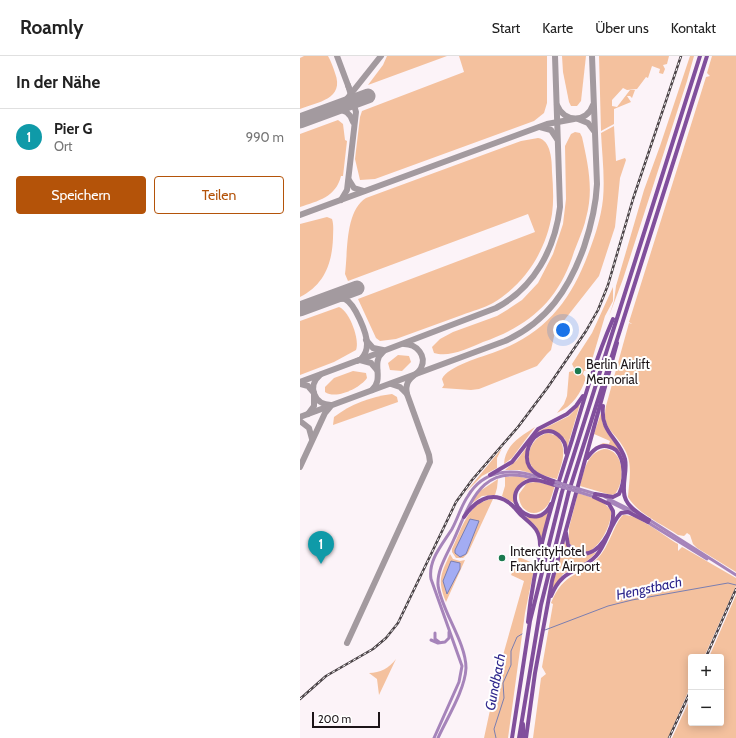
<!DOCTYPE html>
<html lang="de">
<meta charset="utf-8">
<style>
body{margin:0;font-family:Cabin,sans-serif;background:#f6f6f6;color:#222}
.controls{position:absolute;right:12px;bottom:12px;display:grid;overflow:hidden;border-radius:4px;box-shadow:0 2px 10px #0003}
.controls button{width:36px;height:36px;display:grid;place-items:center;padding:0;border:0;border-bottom:1px solid #e0e0e0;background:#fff;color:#222;font:20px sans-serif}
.scale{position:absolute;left:12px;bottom:10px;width:68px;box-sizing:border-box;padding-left:4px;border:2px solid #1c1418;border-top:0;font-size:11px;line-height:14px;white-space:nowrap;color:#1c1418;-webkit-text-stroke:3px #fff;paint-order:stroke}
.you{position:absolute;left:263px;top:274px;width:14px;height:14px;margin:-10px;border:3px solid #fff;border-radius:50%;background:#1a73e8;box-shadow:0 0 0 6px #1a73e833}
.badge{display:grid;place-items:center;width:26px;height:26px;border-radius:50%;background:#b45309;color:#fff;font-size:13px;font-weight:700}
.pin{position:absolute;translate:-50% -33px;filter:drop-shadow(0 1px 2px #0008)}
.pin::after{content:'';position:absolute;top:21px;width:14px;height:12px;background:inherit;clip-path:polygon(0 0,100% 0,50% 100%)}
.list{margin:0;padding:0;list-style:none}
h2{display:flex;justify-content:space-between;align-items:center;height:52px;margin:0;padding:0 16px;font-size:17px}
h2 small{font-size:13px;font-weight:400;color:#767676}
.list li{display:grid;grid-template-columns:26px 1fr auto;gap:12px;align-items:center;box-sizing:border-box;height:56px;padding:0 16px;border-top:1px solid #e0e0e0}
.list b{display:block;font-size:15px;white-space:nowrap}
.list p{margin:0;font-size:13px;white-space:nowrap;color:#767676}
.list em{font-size:13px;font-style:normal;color:#767676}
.actions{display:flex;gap:8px;padding:12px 16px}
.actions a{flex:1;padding:9px 0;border:1px solid #b45309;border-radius:4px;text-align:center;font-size:14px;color:#b45309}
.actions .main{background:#b45309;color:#fff}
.map{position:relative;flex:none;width:436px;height:682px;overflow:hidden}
header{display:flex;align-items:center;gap:24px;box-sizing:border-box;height:56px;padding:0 20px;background:#fff;border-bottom:1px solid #e0e0e0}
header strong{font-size:19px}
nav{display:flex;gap:22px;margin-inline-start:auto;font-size:14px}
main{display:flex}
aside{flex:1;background:#fff}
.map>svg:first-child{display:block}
</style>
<header>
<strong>Roamly</strong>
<nav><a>Start</a><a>Karte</a><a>Über uns</a><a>Kontakt</a></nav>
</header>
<main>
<aside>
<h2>In der Nähe<small></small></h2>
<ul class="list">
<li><span class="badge" style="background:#0f9aa8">1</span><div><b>Pier G</b><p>Ort</p></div><em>990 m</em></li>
</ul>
<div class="actions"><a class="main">Speichern</a><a>Teilen</a></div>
</aside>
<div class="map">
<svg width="436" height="682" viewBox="0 0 436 682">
<rect width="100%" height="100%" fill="#fcf3f8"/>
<!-- green -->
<g fill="#f4c19e">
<path d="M4,0H28C31,5 33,11 35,17C45,43 18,46 0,53V2Z"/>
<path d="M87,0H147L68,29L83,9Z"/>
<path d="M159,0H247V47L244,57L234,65L75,123L60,124L55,103L60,61L62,55L164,16Z"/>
<path d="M262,0H286L281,45L277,50H271L269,46L263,16Z"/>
<path d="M299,0H369L367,8L363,9L365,13L363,18L359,17L360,13L352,10L348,22L346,21L337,33L327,34L323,32L312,44V50L317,51L330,34H335L332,42L330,40H327L331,46L314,53V68L301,75Z"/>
<path d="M390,0H394L387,25L323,223L309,260L314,245L316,230L344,134L360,90Z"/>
<path d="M412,0H436V516L397,492L393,488L390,479L387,477L384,480L378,479C362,468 338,458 328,441C329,426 333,408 325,394C316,376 301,373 306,350L329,267L332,268L329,266L406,21L410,20L407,17Z"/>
<path d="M38,64L43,68L45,84L47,85L43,120H41C36,141 18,145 0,151V78Z"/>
<path d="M314,70L316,105L325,102L326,104L320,122L315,171L299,220L255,276L251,294L247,298L237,310L179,333L171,334L142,332L144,329L142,323C148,310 182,301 195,296C247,277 272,243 290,193C296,177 301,161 303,143C305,121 302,98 301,77Z"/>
<path d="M275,76L280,77L282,81C288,108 294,134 286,162C283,176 276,189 272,202C256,247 228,270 183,286C169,292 149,302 134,297L132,291L140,283L153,276L197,260L207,254L222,244L238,227L253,198L263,168L266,143L265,90L271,78Z"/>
<path d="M238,82C251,84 252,105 252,116C253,130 254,144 252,158C246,195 225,228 193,247C184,252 172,255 162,259C140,267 118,275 96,283L80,285L76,282L58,243L235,176L228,158L48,225L45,218C48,195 45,155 66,142L221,85Z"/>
<path d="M27,161L32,163C34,169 33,176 33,182C32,208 24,229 0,241V168Z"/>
<path d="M313,231V245L305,260L289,314L284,315L283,318L286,322C281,337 273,350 257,357L264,348L267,340L269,316L273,315L274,312L272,308L292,277Z"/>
<path d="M39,251C50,255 60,285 56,294L34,306L0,319V265Z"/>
<path d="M98,299L109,300L111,306L102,315L90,314L88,307Z"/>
<path d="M53,315L66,317L67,322C60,332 36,344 25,336V331L34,322Z"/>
<path d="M92,338L97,341L98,346L33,369L34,361C51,348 70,341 92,338Z"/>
<path d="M280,348L267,392L265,383L258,377H239L226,396L234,418L219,414H205L217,404L239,375L269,360Z"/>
<path d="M301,357C302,377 314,382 322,399C312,392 305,385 294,392L303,387L309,388L310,385L294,378Z"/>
<path d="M235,371L212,402L204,408C205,389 220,381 235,371Z"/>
<path d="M248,377L257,380C269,393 261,409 257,423C249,421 239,419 234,413C222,400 233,380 248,377Z"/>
<path d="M202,392L197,402V412L182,420L165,437Z"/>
<path d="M304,393C324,393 326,425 315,438L311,439L280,430C284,416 286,397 304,393Z"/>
<path d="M217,420L230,423H226L217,430L214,447L202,440L205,430V421Z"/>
<path d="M198,423L197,432L195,439L182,440L171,448L177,437Z"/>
<path d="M236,426L255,430C252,437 251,446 246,451C234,464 218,454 219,438L227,427Z"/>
<path d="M278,437C289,441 305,444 311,455C312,468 300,492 287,496L272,491L269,486V472Z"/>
<path d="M193,443L168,497L163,502H156L152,496V493C162,472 168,446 193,443Z"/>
<path d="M251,451L241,483L236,470L226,461L237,462Z"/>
<path d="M323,459C336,457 366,481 378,488V495L382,491L384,492L436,522V530L404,601H391V629L368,682H233L241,622L246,618L242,611L253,548L251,547C264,515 279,522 298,502C309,491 315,466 323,459Z"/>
<path d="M264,485C273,503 281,502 297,496L287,505L263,518L251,536Z"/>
<path d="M150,498L153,503L160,505L165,504L146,546C137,524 141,518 150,498Z"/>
<path d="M219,501L235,508L225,557L208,682H184L198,617L224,525L211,519Z"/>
<path d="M436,539V682H372L391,641V667H421V601H409Z"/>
<path d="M96,603L79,639L77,623L69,617C80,617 89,612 96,603Z"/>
</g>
<!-- water -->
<g fill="#a3acf3" stroke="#7a7eb1">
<path d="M170,463L179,465L166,498L160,501L155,497V494Z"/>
<path d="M151,505L160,507V513L147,538L143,525Z"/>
</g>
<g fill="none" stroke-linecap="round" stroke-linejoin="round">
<!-- stream -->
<g stroke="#7a7eb1" stroke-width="1">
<path d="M245,574L308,550L332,544L428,527L436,529"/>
<path d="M196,682L194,673L204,642L203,627L211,609V595L217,581L222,578"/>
</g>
<!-- taxiway -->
<g stroke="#a39a9f" stroke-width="6">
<path d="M37,0L49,32"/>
<path d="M257,49C264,67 287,67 293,49"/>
<path d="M35,52L46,44L81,0"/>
<path d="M29,54C40,52 50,55 53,66"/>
<path d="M278,63L288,67L294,75"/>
<path d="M240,71L251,74L257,83"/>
<path d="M49,124L54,132L64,135"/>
<path d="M41,144L47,134L56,56L48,29"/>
<path d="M0,159L247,68L274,63"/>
<path d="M29,242L45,243C55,248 67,277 67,288C67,294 65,299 61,303"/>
<path d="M66,284L73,292L83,294"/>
<path d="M104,288C117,288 127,300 121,312C118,318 111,320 108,326C106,330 106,334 107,338"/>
<path d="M60,304L71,307L77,314"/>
<path d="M57,305L196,252C234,232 255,193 260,151L255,0"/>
<path d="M20,319C7,330 14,349 31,349"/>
<path d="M0,326L59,304"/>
<path d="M0,328L8,330L14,337"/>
<path d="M72,334C85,322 70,307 83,296"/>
<path d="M8,358L14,350V339"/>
<path d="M0,361L205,285C247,266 269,233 284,191C291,170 296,150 297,128L292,0"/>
<path d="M0,365L9,372L12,383"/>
<path d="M0,411L25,357L30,351"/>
<path d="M47,587L130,406L129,399L107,338L100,331L91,328"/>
</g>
<!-- runway -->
<g stroke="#a39a9f" stroke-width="15">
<path d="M0,65L68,40"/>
<path d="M0,253L57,232"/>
</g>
<!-- secondary -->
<g stroke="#a684ba" stroke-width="3">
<path d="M279,433L296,438"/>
<path d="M279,436L295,441"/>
<path d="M305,441L333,455"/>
<path d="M308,445L330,456"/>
<path d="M348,463L436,519"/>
<path d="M347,466L407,503"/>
<path d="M135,577V583L139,586"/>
<path d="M131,584L138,587L145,586L149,582V576"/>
<path d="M134,682L159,626L162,610L131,523C128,504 142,489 152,473C158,462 161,450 168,440C184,413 212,412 239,421"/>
<path d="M138,682C147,662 165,634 166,612C166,586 141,554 138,529C137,513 148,497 154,483C172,443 182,406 236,423"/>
</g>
<!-- highway -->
<g stroke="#814f9c" stroke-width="4">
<path d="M303,350C300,377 319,382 325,403C328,416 320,432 326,444C330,453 341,459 349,464"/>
<path d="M287,402C295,391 303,386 316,394C326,405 325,426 319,438L313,441L295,438"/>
<path d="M190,419L212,406L238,373L267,358L276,350L283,340"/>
<path d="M256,426C248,423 239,421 233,415C222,405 227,385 239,378C253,369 267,383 266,397"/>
<path d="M251,448C239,476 203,451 219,431C223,427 228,424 233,424C241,424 248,427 255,429"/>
<path d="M164,461C174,446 190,434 208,446C213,449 217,455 221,459C232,469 240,473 240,489"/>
<path d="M266,477L268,489L278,497C298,503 315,473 313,455L309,448L294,441"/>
<path d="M251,540C263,511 279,518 296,500C307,488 310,467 321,457L328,456L348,466"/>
<path d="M228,566C234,504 253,443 272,384C284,343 296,302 313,263"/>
<path d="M223,668V682"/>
<path d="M212,682L230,565L262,436L400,0"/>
<path d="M219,682L241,549L269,435L407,0"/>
<path d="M226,682L235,617L252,525L317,287"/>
</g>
<defs>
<g id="rail">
<path d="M406,601L436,533"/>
<path d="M0,643L26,620L73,593L86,582L98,567L156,446L172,424L218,371L248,331L286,275L298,254L308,229L333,143L381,0"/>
<path d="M369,682L391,634"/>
</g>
</defs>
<!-- rail casing -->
<use href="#rail" stroke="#4a4246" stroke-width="2.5"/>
<!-- rail -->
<use href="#rail" stroke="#fff" stroke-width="1" stroke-dasharray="3" stroke-linecap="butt"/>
<!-- secondary-bridge -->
<g stroke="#a684ba" stroke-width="3">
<path d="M256,426L279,433"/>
<path d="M255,429L279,436"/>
</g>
</g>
<!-- markers -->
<g fill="#1b794f" stroke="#fff" stroke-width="1.5">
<circle cx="278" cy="315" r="4"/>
<circle cx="202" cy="502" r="4"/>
</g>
<g text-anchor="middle" stroke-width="4" stroke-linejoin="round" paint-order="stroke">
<!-- poi labels -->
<g font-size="13" fill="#1c1418" stroke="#fff" text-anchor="start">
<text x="286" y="313">Berlin Airlift<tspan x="286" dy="15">Memorial</tspan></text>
<text x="210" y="500">IntercityHotel<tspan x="210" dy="15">Frankfurt Airport</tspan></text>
</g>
<!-- water labels -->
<g font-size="14" font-style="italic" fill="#30288d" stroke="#fff">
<text transform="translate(349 532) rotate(-12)" y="5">Hengstbach</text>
<text transform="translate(195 626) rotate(-79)" y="5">Gundbach</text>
</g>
</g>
</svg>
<div class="controls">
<button>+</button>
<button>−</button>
</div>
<div class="scale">200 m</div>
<div class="you"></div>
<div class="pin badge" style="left:21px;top:508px;background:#0f9aa8">1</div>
</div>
</main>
